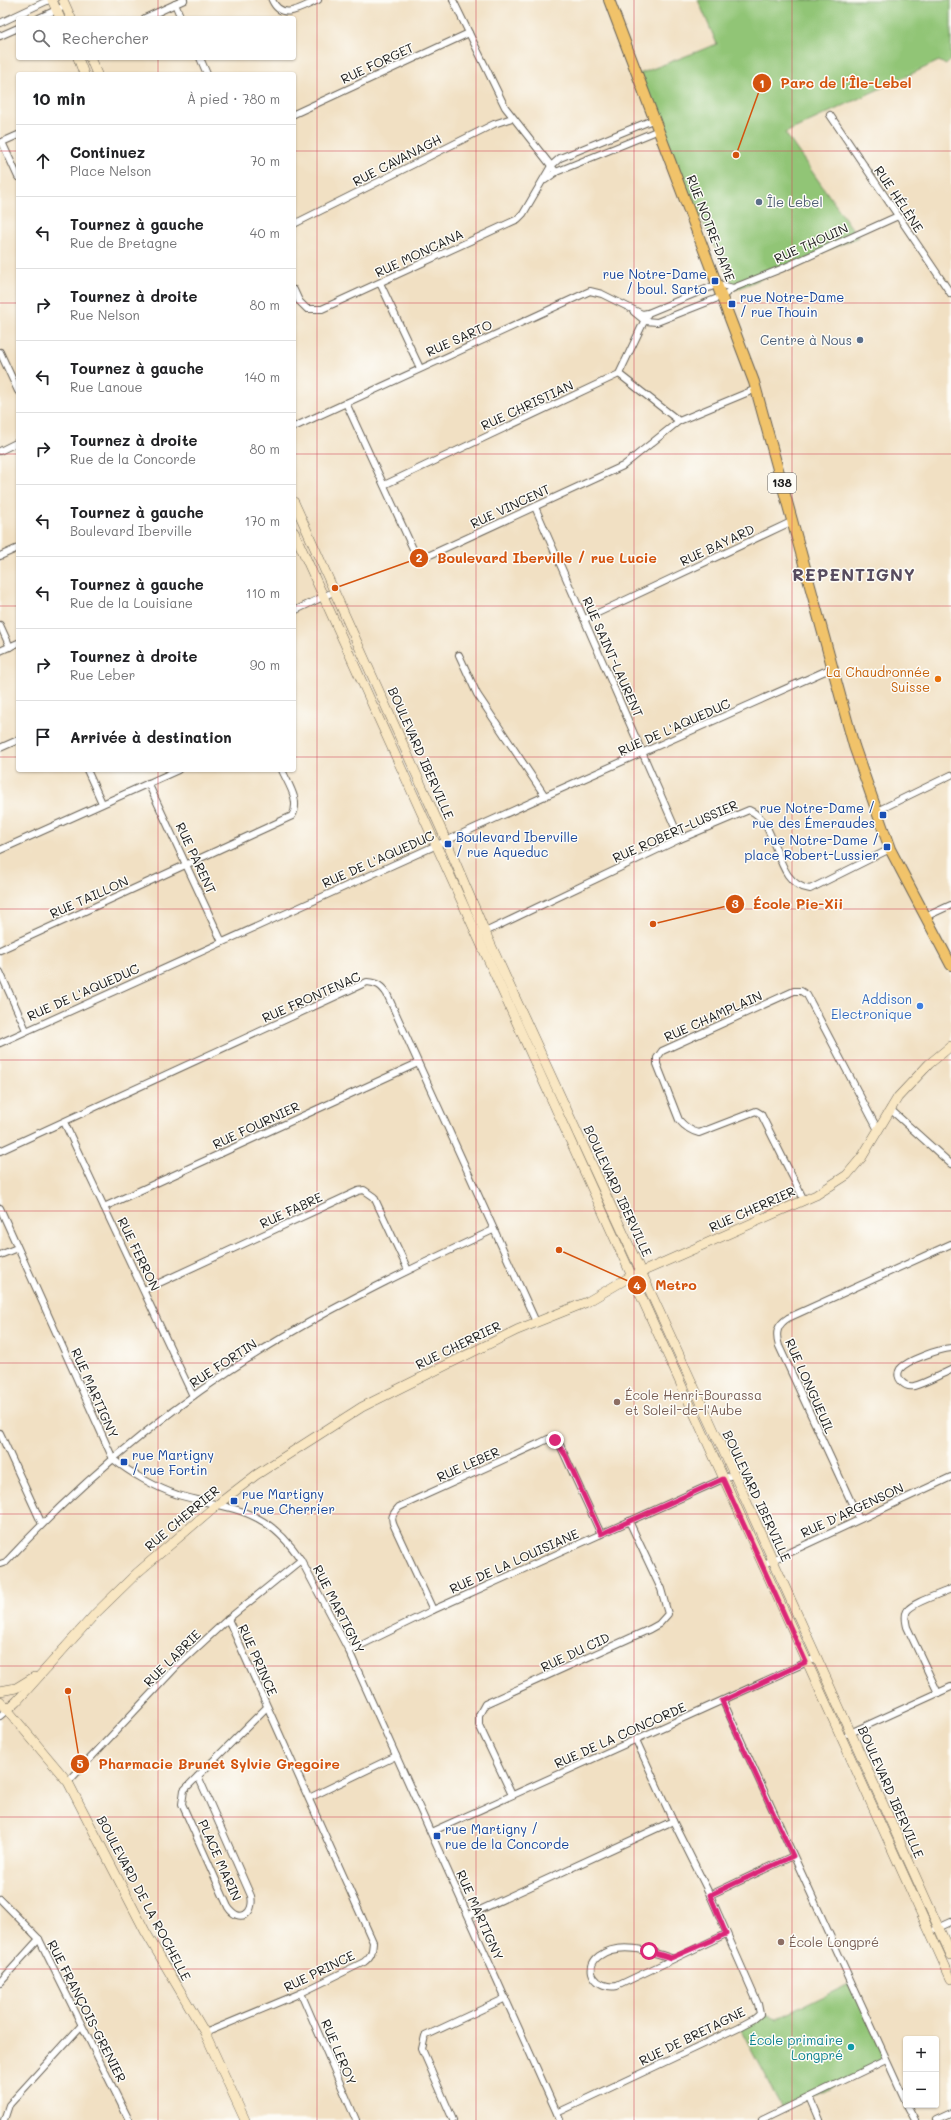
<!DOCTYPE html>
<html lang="fr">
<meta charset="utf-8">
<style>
body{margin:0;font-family:Mali,sans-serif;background:#f2f2f2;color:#202124}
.controls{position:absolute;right:12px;bottom:12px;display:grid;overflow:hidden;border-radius:4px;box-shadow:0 1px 3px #0004}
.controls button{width:36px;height:36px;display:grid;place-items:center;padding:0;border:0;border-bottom:1px solid #e0e0e0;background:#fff;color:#202124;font:20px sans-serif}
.stop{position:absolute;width:12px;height:12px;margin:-9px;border:3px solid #db2777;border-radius:50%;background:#fff}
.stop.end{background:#db2777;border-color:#fff;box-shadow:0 1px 4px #0008}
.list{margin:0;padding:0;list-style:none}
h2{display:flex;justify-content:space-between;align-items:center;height:52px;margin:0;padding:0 16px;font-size:17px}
h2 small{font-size:13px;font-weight:400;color:#757577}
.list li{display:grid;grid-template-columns:26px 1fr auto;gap:12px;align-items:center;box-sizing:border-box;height:72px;padding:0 16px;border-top:1px solid #e0e0e0}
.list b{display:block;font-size:15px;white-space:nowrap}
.list p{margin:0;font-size:13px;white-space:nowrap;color:#757577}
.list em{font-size:13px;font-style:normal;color:#757577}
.icon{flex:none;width:22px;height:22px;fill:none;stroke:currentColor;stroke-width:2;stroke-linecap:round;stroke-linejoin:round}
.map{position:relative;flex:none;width:951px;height:2120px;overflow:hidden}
.search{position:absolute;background:#fff;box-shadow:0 1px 3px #0004;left:16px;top:16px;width:280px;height:44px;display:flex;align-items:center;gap:10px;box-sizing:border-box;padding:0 14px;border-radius:4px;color:#757577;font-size:15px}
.panel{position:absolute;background:#fff;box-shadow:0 1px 3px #0004;left:16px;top:72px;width:280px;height:700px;border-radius:4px}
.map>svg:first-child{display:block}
</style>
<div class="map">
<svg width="951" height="2120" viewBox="0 0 951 2120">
<rect width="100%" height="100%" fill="#fdfcf7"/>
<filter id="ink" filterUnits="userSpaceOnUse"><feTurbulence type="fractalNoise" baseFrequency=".025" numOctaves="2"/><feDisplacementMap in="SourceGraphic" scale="8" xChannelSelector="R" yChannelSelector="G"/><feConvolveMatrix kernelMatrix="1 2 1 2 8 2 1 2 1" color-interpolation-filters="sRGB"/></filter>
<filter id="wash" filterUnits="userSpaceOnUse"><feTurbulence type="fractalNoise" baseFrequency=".012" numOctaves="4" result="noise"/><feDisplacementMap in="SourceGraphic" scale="16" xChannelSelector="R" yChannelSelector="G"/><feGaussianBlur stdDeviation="0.9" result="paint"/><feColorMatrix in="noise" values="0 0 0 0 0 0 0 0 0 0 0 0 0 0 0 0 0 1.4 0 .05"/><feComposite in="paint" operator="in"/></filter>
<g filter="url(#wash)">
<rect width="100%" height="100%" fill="#f1e0c3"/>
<!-- green -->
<g fill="#91c576" stroke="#567049">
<path d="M698,0H951V60L946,65L939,61L785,133L858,237L735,290L681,176L639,74L717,44Z"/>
<path d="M851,1983L886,2060L783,2110L739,2027L760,2014L777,2019Z"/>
</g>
</g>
<g filter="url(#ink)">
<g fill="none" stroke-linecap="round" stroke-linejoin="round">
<defs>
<g id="street">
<path d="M272,0C282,22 302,7 318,0"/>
<path d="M453,0L505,107L556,172"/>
<path d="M175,4L181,18"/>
<path d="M39,18L65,6"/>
<path d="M145,18L184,0"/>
<path d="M0,23L49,0"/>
<path d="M0,36L18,28"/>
<path d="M200,58L207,74"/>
<path d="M294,114L469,33"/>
<path d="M830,115L951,294"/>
<path d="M2,142L18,177"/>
<path d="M0,143L18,135"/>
<path d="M545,180L556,172L659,130"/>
<path d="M294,224L494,124L512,118"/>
<path d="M380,283L420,368"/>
<path d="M294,290L299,301L307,309H322L518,219L523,214L551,166L560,158L655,119"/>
<path d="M634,312L645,321L657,322L723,296L733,288L781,269L898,216"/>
<path d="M0,352L18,391"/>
<path d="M619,374L679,421"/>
<path d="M346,403L414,551L420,557L430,555L623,466L679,421L756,389"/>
<path d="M294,427L590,291L602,294L642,314L648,313L718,284L733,288"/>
<path d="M0,451L18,442"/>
<path d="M384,485L619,374L648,313"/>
<path d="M535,507L680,839"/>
<path d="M0,556L18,548"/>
<path d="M294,611L333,592"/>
<path d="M585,619L793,521"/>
<path d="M0,625L10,647"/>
<path d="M0,651L18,643"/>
<path d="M459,655L477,694L545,796"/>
<path d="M0,748L18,740"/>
<path d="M87,770L102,803"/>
<path d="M148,783L222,942"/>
<path d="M877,811L951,775"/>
<path d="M0,850L178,770"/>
<path d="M925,917L951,905"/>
<path d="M483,933L680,839L749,810C781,823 772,884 810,889L890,849"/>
<path d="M0,950L292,816C301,801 288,784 282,770"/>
<path d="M0,972L26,1030"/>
<path d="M0,1043L545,796L832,668"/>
<path d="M890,1109L951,1164"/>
<path d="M64,1122L193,1396"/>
<path d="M0,1151L367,982C377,983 381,985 387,994L536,1322"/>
<path d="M804,1200L761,1114L756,1111L699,1133C690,1131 685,1127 679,1120L657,1064V1058L662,1051L794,991H801L807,995L878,1130"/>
<path d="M104,1207L418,1063"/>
<path d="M0,1208L113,1459C130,1473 157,1488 178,1495C232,1510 266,1507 301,1560L349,1651L560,2120"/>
<path d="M0,1255L17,1248"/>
<path d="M144,1290L358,1191L364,1190L374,1197L408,1270"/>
<path d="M951,1348C940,1349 907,1360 900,1369C894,1378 905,1388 914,1386C926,1383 939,1375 951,1370"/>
<path d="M0,1433L42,1524"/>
<path d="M859,1519L779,1346C775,1333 777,1325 788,1318L951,1244"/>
<path d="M0,1564L6,1562C86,1476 179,1399 280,1339C349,1298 421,1264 493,1230"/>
<path d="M762,1565L951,1477"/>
<path d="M433,1610L394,1526C390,1517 393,1514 399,1507L540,1443L548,1439L555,1440L560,1445L601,1534"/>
<path d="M349,1651L433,1610L734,1474"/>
<path d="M938,1693L907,1627C906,1622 904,1616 907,1611C913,1602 941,1594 951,1589"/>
<path d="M723,1701L906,2102"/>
<path d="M0,1716L7,1710"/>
<path d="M848,1734L951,1687"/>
<path d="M198,1776L251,1896C255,1914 239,1924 228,1907L182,1804L184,1790L267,1707"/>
<path d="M68,1782L177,1666L228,1619L301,1560"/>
<path d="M512,1795L479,1725V1715L485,1704L650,1629L659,1624L668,1614L661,1589L629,1521"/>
<path d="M309,1798L396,1756"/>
<path d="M431,1832L816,1658"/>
<path d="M710,1895L793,1856"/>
<path d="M0,1899L39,1939L129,2120"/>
<path d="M469,1915L673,1821"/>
<path d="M936,1929L951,1922"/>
<path d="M671,1958C650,1951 619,1941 599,1956C582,1969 597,1990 617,1986L726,1934"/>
<path d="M0,1982L39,1939"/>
<path d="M301,1993L356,2120"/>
<path d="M205,2033L301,1993L364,1962C372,1956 372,1952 373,1942L228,1619"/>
<path d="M810,2097L820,2120"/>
<path d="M907,2105L915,2120"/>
<path d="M557,2113L739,2027L754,2019L760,2014L758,2004L710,1895L673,1821L636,1740"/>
<path d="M4,2120L9,2105L81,2026"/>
<path d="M453,2120L422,2049L425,2036L506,1998"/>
<path d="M762,2120L886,2060"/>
<path d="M936,2120L951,2113"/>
</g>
<g id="secondary">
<path d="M52,0L60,18"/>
<path d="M63,0L71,18"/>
<path d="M78,58L84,74"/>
<path d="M90,58L97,74"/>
<path d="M294,502L446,840L485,932L734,1474L951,1955"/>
<path d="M294,532L951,1979"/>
<path d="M0,1691L16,1688L34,1677"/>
<path d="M0,1701L68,1782L145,1931L205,2033L245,2120"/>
<path d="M7,1710L17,1701L96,1613L137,1573L213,1508L256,1475L362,1407L517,1330L587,1302L628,1278L816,1195L847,1175L862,1157L898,1097L929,1064L951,1046"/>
</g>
<path id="primary" d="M609,0L754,382L854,746L890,849L951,965"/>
</defs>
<!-- street casing -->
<use href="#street" stroke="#676156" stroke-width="8"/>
<!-- secondary casing -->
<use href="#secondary" stroke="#676156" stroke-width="10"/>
<!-- primary casing -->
<use href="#primary" stroke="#676156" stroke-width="12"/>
<!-- street -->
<use href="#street" stroke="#fff" stroke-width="6"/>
<!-- secondary -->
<use href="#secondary" stroke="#f9e7c3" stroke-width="9"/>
<!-- primary -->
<use href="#primary" stroke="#f1c36a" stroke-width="10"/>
</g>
</g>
<g fill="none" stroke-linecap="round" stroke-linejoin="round" filter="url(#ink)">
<!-- route -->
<path stroke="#db2777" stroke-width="5" d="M555,1440L566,1456L601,1534L723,1479L806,1662L722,1701L793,1856L710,1895L726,1934L671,1958L649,1951"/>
</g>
<!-- grid -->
<path fill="none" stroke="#d1495b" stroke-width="1" stroke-opacity="0.55" d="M158,0V18M317,0V2120M476,0V2120M634,0V2120M792,0V2120M158,58V74M0,151H18M294,151H951M0,303H18M294,303H951M0,454H18M294,454H951M0,606H18M294,606H951M0,757H18M294,757H951M158,770V2120M0,909H951M0,1060H951M0,1211H951M0,1363H951M0,1514H951M0,1666H951M0,1817H951M0,1969H951"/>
<!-- markers -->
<g fill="#5c6f8a" stroke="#fdfcf7" stroke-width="1.5">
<circle cx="759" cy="202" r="4"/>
<circle cx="860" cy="340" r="4"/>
</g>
<g fill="#1a4fb4" stroke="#fdfcf7" stroke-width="1.5">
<rect x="711" y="277" width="8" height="8" rx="2"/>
<rect x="728" y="300" width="8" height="8" rx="2"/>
<rect x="879" y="811" width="8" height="8" rx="2"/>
<rect x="444" y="840" width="8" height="8" rx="2"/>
<rect x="883" y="843" width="8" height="8" rx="2"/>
<rect x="120" y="1458" width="8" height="8" rx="2"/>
<rect x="230" y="1497" width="8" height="8" rx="2"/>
<rect x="433" y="1832" width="8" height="8" rx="2"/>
</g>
<circle fill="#e8710a" stroke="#fdfcf7" stroke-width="1.5" cx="938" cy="679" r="4"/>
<circle fill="#3f7fe0" stroke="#fdfcf7" stroke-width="1.5" cx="920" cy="1006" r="4"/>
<g fill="#8d6e63" stroke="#fdfcf7" stroke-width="1.5">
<circle cx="617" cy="1402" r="4"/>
<circle cx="781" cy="1942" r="4"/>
</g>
<circle fill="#0f9aa8" stroke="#fdfcf7" stroke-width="1.5" cx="851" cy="2047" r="4"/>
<g text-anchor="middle" stroke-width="3" stroke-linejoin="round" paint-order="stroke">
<!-- shield labels -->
<rect fill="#fdfcf7" stroke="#605f5e" stroke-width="1" x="768" y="473" width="28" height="20" rx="3"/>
<g font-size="12" font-weight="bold" fill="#1c1c1c">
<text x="782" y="487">138</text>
</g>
<!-- street labels -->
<g font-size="13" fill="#1c1c1c" stroke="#fdfcf7">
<text transform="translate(377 63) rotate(-25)" y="5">RUE FORGET</text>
<text transform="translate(397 160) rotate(-27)" y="5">RUE CAVANAGH</text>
<text transform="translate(899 199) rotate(56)" y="5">RUE HÉLÈNE</text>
<text transform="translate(711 228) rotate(69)" y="5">RUE NOTRE-DAME</text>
<text transform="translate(811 243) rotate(-24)" y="5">RUE THOUIN</text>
<text transform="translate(419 253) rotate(-25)" y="5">RUE MONCANA</text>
<text transform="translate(459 338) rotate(-24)" y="5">RUE SARTO</text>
<text transform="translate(527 405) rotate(-25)" y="5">RUE CHRISTIAN</text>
<text transform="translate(510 506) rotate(-25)" y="5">RUE VINCENT</text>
<text transform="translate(717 545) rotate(-25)" y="5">RUE BAYARD</text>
<text transform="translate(613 657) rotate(66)" y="5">RUE SAINT-LAURENT</text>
<text transform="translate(674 727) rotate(-24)" y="5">RUE DE L'AQUEDUC</text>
<text transform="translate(421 753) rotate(66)" y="5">BOULEVARD IBERVILLE</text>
<text transform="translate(675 831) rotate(-24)" y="5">RUE ROBERT-LUSSIER</text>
<text transform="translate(196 858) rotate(65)" y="5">RUE PARENT</text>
<text transform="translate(378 859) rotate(-24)" y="5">RUE DE L'AQUEDUC</text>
<text transform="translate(89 897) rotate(-24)" y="5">RUE TAILLON</text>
<text transform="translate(83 992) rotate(-24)" y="5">RUE DE L'AQUEDUC</text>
<text transform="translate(311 997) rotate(-24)" y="5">RUE FRONTENAC</text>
<text transform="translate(713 1016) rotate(-24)" y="5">RUE CHAMPLAIN</text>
<text transform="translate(256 1125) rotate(-25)" y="5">RUE FOURNIER</text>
<text transform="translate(618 1191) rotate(65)" y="5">BOULEVARD IBERVILLE</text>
<text transform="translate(752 1209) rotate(-24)" y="5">RUE CHERRIER</text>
<text transform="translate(291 1210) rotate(-25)" y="5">RUE FABRE</text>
<text transform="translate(139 1254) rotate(64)" y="5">RUE FERRON</text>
<text transform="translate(458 1345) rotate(-26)" y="5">RUE CHERRIER</text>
<text transform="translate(223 1363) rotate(-33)" y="5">RUE FORTIN</text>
<text transform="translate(810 1386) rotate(66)" y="5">RUE LONGUEUIL</text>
<text transform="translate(95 1393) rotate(66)" y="5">RUE MARTIGNY</text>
<text transform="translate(468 1464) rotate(-24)" y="5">RUE LEBER</text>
<text transform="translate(757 1496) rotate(65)" y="5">BOULEVARD IBERVILLE</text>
<text transform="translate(852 1510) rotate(-25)" y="5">RUE D'ARGENSON</text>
<text transform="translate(182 1518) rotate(-40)" y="5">RUE CHERRIER</text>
<text transform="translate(514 1561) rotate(-24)" y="5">RUE DE LA LOUISIANE</text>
<text transform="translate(339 1609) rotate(63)" y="5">RUE MARTIGNY</text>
<text transform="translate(575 1652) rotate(-25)" y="5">RUE DU CID</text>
<text transform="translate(172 1658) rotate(-45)" y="5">RUE LABRIE</text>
<text transform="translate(258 1660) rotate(66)" y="5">RUE PRINCE</text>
<text transform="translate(620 1735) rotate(-24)" y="5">RUE DE LA CONCORDE</text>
<text transform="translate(891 1792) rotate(66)" y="5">BOULEVARD IBERVILLE</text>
<text transform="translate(220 1860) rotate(66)" y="5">PLACE MARIN</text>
<text transform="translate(144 1898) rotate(62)" y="5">BOULEVARD DE LA ROCHELLE</text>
<text transform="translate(480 1915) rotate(66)" y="5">RUE MARTIGNY</text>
<text transform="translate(319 1971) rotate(-26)" y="5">RUE PRINCE</text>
<text transform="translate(87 2011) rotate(63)" y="5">RUE FRANÇOIS-GRENIER</text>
<text transform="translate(692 2036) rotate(-26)" y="5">RUE DE BRETAGNE</text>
<text transform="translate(339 2052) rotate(67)" y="5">RUE LEROY</text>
</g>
<!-- service labels -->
<g font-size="13" fill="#4e5e75" stroke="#fdfcf7" text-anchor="start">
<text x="767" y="207">Île Lebel</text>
<text x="852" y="345" text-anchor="end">Centre à Nous</text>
</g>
<!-- transit labels -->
<g font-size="13" fill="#164399" stroke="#fdfcf7" text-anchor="start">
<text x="707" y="279" text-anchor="end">rue Notre-Dame<tspan x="707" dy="15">/ boul. Sarto</tspan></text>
<text x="740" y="302">rue Notre-Dame<tspan x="740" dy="15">/ rue Thouin</tspan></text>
<text x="875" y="813" text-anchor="end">rue Notre-Dame /<tspan x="875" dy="15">rue des Émeraudes</tspan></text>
<text x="456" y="842">Boulevard Iberville<tspan x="456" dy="15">/ rue Aqueduc</tspan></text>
<text x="879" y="845" text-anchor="end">rue Notre-Dame /<tspan x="879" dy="15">place Robert-Lussier</tspan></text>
<text x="132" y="1460">rue Martigny<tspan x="132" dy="15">/ rue Fortin</tspan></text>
<text x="242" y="1499">rue Martigny<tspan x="242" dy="15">/ rue Cherrier</tspan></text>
<text x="445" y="1834">rue Martigny /<tspan x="445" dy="15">rue de la Concorde</tspan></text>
</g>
<!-- food labels -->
<g font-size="13" fill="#c56008" stroke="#fdfcf7" text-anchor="end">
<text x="930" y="677">La Chaudronnée<tspan x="930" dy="15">Suisse</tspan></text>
</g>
<!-- shop labels -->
<g font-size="13" fill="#366cbe" stroke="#fdfcf7" text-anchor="end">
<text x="912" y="1004">Addison<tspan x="912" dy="15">Electronique</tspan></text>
</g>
<!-- education labels -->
<g font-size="13" fill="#785e54" stroke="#fdfcf7" text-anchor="start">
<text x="625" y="1400">École Henri-Bourassa<tspan x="625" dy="15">et Soleil-de-l'Aube</tspan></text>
<text x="789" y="1947">École Longpré</text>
</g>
<!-- culture labels -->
<g font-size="13" fill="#0d838f" stroke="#fdfcf7" text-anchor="end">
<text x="843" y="2045">École primaire<tspan x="843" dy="15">Longpré</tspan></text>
</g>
<!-- district labels -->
<g font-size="17" font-weight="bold" letter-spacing="1" fill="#574c5f" stroke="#fdfcf7">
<text x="854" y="581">REPENTIGNY</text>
</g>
</g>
<!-- callouts -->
<path fill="none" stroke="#d4530e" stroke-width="1.5" d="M736 155L762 83M335 588L419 558M653 924L735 904M559 1250L637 1285M68 1691L80 1764"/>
<g fill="#d4530e" stroke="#fdfcf7" stroke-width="1.5">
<circle cx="736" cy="155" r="4"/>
<circle cx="335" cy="588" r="4"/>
<circle cx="653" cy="924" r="4"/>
<circle cx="559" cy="1250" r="4"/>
<circle cx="68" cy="1691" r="4"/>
<circle cx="762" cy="83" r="10"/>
<circle cx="419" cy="558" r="10"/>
<circle cx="735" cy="904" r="10"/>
<circle cx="637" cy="1285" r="10"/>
<circle cx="80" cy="1764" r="10"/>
</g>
<g font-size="12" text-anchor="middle" font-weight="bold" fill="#fff">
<text x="762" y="88">1</text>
<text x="419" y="562">2</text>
<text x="735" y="908">3</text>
<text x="637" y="1290">4</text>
<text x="80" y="1768">5</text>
</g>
<g font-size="14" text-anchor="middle" font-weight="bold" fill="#d4530e" stroke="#fdfcf7" stroke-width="3" stroke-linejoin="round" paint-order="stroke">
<text x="846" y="88">Parc de l'Île-Lebel</text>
<text x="547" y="563">Boulevard Iberville / rue Lucie</text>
<text x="798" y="909">École Pie-Xii</text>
<text x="676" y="1290">Metro</text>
<text x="219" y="1769">Pharmacie Brunet Sylvie Gregoire</text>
</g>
</svg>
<div class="controls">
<button>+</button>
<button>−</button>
</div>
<div class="stop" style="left:649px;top:1951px"></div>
<div class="stop end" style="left:555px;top:1440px"></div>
<div class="search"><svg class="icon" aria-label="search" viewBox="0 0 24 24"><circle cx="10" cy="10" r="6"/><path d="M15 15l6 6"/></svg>Rechercher</div>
<section class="panel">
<h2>10 min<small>À pied · 780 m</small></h2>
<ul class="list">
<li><svg class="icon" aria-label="ahead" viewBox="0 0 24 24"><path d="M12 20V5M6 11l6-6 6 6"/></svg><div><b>Continuez</b><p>Place Nelson</p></div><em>70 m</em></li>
<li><svg class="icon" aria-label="left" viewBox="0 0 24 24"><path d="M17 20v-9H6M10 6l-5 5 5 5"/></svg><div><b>Tournez à gauche</b><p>Rue de Bretagne</p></div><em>40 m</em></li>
<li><svg class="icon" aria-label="right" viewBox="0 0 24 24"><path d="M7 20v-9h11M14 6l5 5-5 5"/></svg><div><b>Tournez à droite</b><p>Rue Nelson</p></div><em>80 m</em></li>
<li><svg class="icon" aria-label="left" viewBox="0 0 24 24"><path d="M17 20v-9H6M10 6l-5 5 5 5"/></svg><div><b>Tournez à gauche</b><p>Rue Lanoue</p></div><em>140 m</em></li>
<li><svg class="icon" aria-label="right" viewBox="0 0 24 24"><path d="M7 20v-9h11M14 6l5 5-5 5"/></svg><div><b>Tournez à droite</b><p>Rue de la Concorde</p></div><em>80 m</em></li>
<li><svg class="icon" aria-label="left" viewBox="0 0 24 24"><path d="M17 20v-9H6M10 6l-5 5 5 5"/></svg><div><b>Tournez à gauche</b><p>Boulevard Iberville</p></div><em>170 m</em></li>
<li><svg class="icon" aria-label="left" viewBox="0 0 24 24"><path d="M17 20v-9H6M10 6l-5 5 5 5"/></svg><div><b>Tournez à gauche</b><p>Rue de la Louisiane</p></div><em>110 m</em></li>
<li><svg class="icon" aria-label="right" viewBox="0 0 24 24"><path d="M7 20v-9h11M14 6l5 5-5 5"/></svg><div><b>Tournez à droite</b><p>Rue Leber</p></div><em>90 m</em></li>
<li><svg class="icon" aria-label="arrive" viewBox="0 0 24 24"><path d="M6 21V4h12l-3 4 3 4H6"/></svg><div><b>Arrivée à destination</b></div></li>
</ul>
</section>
</div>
